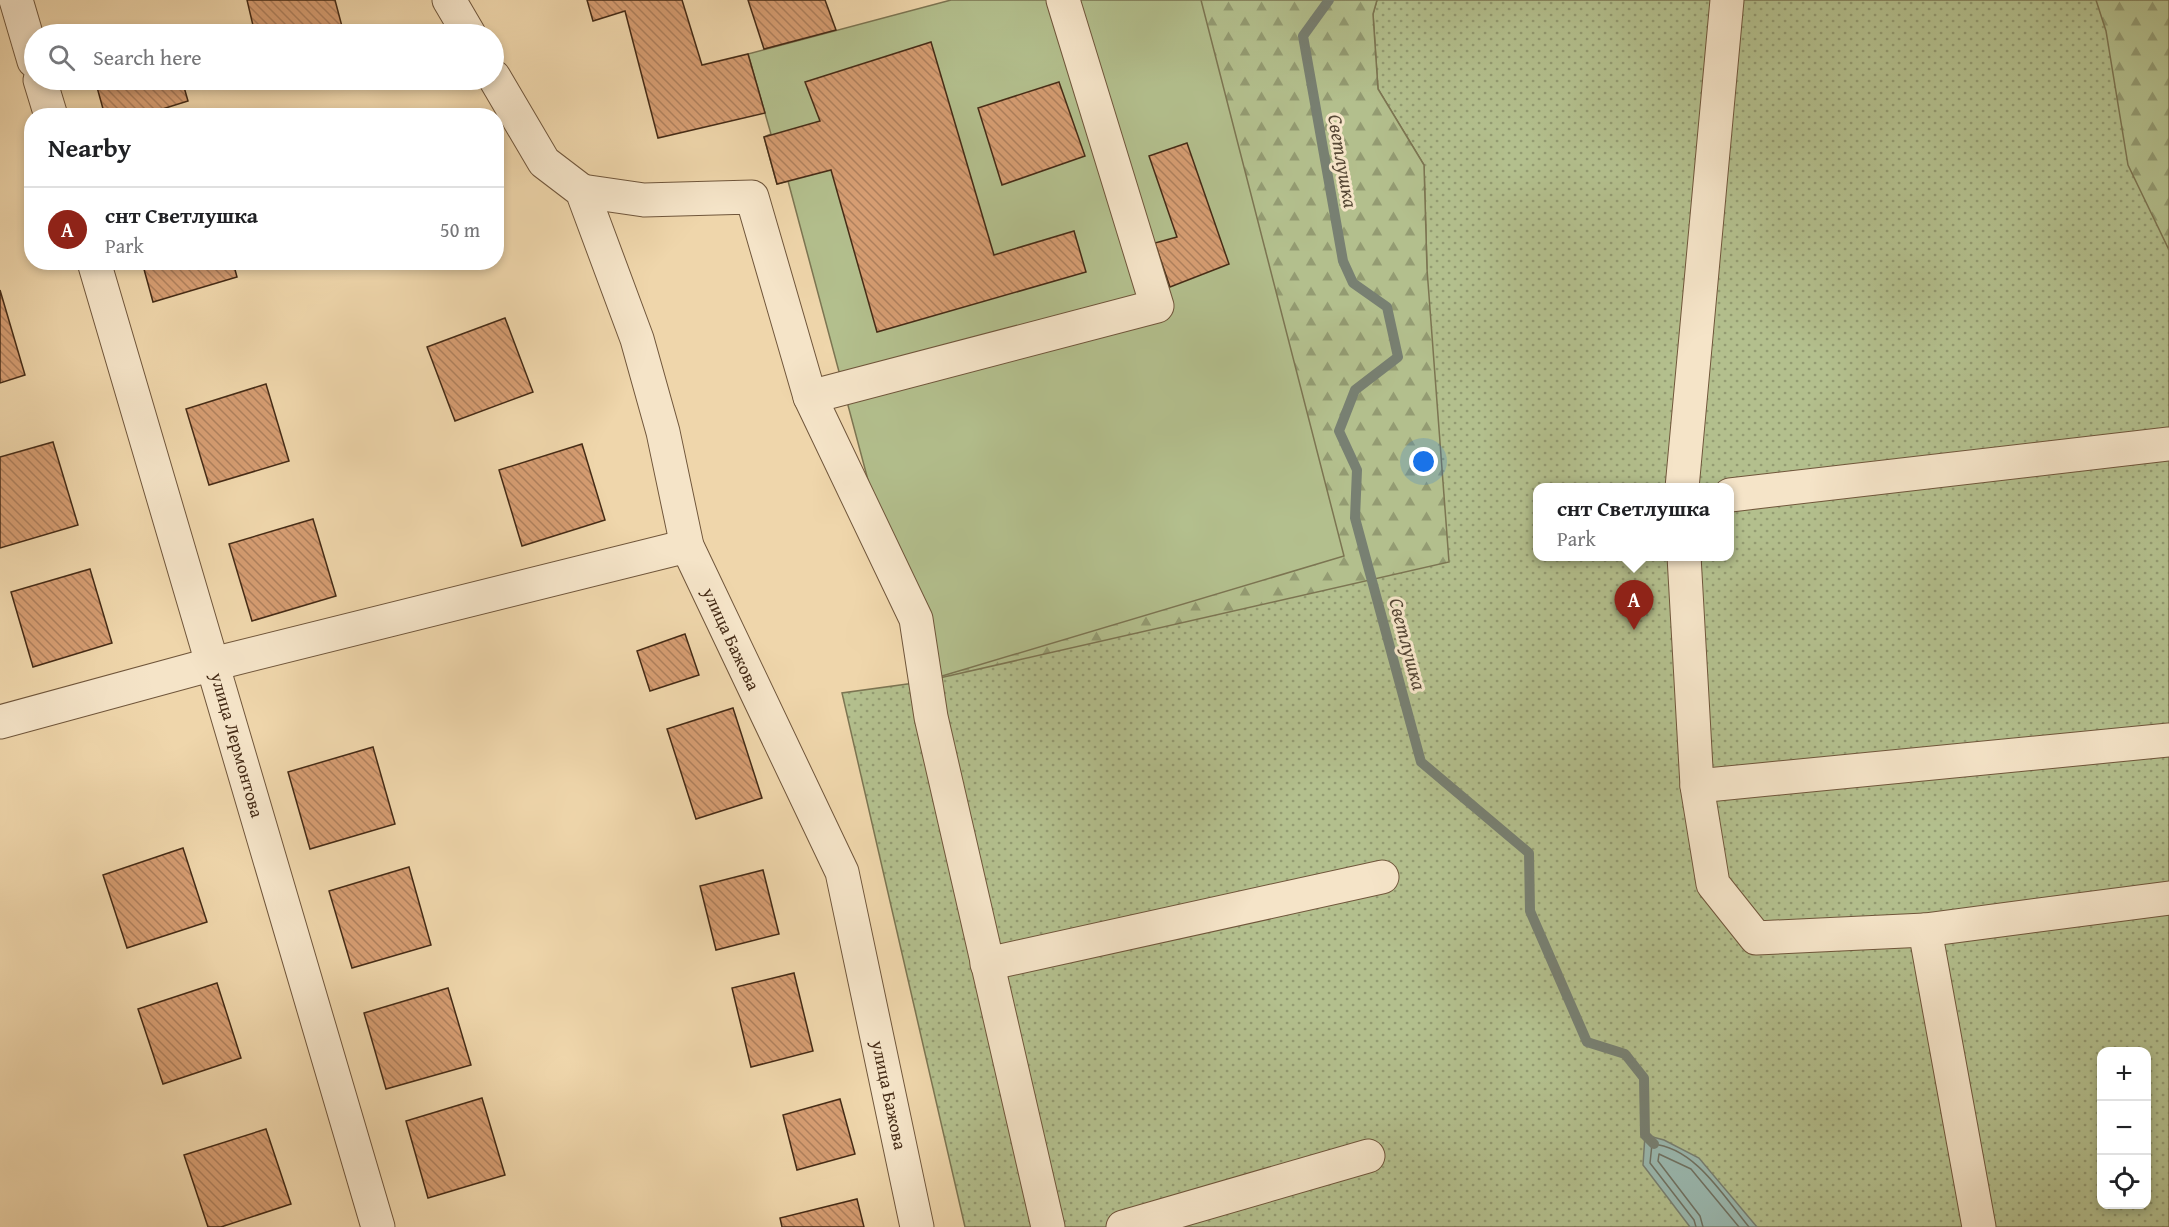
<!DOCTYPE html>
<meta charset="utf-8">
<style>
body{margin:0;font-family:"Gentium Book Plus",serif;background:#f2f2f2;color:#202124}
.controls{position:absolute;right:18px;bottom:18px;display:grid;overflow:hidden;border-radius:12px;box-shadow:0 3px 9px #0003}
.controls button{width:54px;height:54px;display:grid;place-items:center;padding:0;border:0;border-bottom:2px solid #e0e0e0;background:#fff;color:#202124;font:30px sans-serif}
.you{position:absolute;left:1424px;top:462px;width:21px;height:21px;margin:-15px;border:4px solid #fff;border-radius:50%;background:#1a73e8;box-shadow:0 0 0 9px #1a73e833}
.badge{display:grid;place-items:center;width:39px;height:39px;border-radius:50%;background:#8f2418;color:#fff;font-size:20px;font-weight:700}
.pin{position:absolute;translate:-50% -50px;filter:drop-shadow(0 2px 3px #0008)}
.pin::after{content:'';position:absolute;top:32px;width:21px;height:18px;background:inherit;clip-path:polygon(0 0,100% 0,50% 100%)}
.popup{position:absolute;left:1533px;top:483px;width:201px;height:78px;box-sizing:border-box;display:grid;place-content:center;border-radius:12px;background:#fff;filter:drop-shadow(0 2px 4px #0005);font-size:20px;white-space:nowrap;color:#757577}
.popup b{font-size:22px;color:#202124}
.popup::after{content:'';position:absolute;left:50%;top:100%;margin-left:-12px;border:12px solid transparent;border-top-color:#fff}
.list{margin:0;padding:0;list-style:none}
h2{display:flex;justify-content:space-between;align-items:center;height:78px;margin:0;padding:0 24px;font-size:26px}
h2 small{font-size:20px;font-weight:400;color:#757577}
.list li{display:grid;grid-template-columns:39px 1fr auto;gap:18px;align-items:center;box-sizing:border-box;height:84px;padding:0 24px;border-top:2px solid #e0e0e0}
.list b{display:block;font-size:22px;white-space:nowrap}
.list p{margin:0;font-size:20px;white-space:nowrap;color:#757577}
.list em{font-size:20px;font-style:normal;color:#757577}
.icon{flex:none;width:33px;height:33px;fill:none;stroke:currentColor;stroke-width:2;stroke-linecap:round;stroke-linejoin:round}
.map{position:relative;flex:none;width:2169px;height:1227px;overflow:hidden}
.search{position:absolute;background:#fff;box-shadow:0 3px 9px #0003;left:24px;top:24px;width:480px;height:66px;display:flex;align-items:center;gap:15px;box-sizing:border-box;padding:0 21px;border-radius:33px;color:#757577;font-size:22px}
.panel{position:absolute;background:#fff;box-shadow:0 3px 9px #0003;left:24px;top:108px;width:480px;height:162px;border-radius:24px}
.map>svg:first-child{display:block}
</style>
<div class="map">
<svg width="2169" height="1227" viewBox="0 0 2169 1227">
<defs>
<pattern id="grass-dots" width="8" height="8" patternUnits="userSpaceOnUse" patternTransform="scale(1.5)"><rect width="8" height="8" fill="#b3bf8d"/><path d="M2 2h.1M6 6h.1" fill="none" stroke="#939b72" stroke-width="1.8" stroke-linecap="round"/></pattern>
<pattern id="forest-firs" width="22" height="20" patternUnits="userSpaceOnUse" patternTransform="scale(1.5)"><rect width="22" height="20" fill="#b3bf8d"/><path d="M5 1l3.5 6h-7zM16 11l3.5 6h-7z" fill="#939b72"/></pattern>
<pattern id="building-back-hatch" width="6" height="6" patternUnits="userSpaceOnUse" patternTransform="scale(1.5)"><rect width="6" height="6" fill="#d69d72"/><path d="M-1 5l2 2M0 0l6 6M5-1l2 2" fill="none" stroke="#af805d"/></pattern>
</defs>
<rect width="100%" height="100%" fill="#efd6ab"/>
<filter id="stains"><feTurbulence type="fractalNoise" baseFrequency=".00333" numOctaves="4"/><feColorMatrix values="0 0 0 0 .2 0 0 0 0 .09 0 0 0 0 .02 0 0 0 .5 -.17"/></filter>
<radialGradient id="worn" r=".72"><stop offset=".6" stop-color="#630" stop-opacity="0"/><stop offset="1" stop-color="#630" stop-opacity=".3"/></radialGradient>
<!-- grass -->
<path fill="url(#grass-dots)" stroke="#7c7552" stroke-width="1.5" fill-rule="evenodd" d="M1377,0H2169V1227H965L842,693L922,682L1427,269L1424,165L1378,89L1373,14ZM1538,488H1730V556H1538ZM2102,1052H2146V1204H2102Z"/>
<!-- forest -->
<g fill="url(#forest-firs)" stroke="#7c7552" stroke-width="1.5">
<path d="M1193,0H1377L1373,14L1378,89L1424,165L1427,269L1449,562L922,682Z"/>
<path d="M2096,0H2169V250L2128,165L2106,31Z"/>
</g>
<!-- park -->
<path fill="#b3bf8d" stroke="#7c7552" stroke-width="1.5" d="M951,0H1201L1344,556L922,682L788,181L777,184L764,137L771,134L748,54Z"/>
<!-- water -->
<path fill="#9ab8af" stroke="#788072" stroke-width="1.5" d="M1645,1135L1664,1140L1699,1158L1757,1227H1690L1643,1165Z"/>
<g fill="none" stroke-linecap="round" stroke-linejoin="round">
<!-- shore -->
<g stroke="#707262" stroke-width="1.5">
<path d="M1696,1227L1694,1220L1650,1163L1652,1144C1695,1147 1724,1197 1749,1227"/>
<path d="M1703,1227L1700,1216L1658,1161L1659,1154L1691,1169L1739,1227"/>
</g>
<!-- stream -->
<path stroke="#788072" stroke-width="10" d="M1329,0L1303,36L1343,261L1353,283L1387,307L1398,357L1355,390L1339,431L1357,470L1355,518L1421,762L1529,853L1530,911L1587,1042L1625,1054L1644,1078L1645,1135L1654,1144"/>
</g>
<!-- building -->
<g fill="url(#building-back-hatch)" stroke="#452b16" stroke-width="1.5">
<path d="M247,0H335L344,34H255Z"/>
<path d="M587,0H682L702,65L748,54L765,113L658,138L625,11L593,21Z"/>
<path d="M748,0H825L836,30L764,49Z"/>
<path d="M166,25L169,34H134Z"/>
<path d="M931,42L994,255L1074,231L1086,272L877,332L831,170L777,184L764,137L820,121L805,82Z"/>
<path d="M95,80H182L188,101L140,116H105Z"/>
<path d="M1059,82L1085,156L1002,185L978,108Z"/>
<path d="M1187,143L1229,264L1170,287L1155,243L1177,237L1149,156Z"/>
<path d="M142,262H233L237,277L153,302Z"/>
<path d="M366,262H387L368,269Z"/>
<path d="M0,290L25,375L0,383Z"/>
<path d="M505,318L533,392L455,421L427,347Z"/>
<path d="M266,384L289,461L209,485L186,409Z"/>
<path d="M53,442L78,525L0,548V457Z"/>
<path d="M582,444L605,520L522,546L499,470Z"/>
<path d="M313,519L336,596L252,621L229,544Z"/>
<path d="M90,569L112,643L33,667L11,592Z"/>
<path d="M685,634L699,675L650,691L637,651Z"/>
<path d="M733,708L762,798L696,819L667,729Z"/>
<path d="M373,747L395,824L310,849L288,772Z"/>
<path d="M183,848L207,922L127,948L103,875Z"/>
<path d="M409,867L431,945L352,968L329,891Z"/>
<path d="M763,870L779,934L716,950L700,886Z"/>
<path d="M794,973L813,1051L751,1067L732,988Z"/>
<path d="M217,983L241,1058L163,1084L138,1009Z"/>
<path d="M448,988L471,1065L386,1089L364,1013Z"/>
<path d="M482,1098L505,1175L428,1198L406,1121Z"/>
<path d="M840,1099L855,1154L797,1170L783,1115Z"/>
<path d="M266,1129L291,1204L221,1227H208L184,1155Z"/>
<path d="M857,1199L864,1227H782L780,1218Z"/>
</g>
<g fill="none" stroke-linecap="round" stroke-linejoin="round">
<defs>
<g id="minor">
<path d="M16,0L34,61"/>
<path d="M449,0L469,34"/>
<path d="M494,77L544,162L582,191L637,339L663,432L687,546L842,872L917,1227"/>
<path d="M40,80L51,116"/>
<path d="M582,191L644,200L752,197L810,397L916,619L931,717L1048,1227"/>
<path d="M94,262L378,1227"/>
<path d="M810,397L1157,306L1063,0"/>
<path d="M1682,488L1727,0"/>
<path d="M1730,495L2169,444"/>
<path d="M1684,556L1697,786L1713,884L1756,938L1925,930L2169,898"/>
<path d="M0,722L213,664L687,546"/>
<path d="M1697,786L2169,740"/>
<path d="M1925,930L1979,1227"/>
<path d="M987,964L1382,877"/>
<path d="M1123,1227L1368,1156"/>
</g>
</defs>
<!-- minor casing -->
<use href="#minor" stroke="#70563b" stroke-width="35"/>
<!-- minor -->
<use href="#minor" stroke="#f5e4c8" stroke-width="33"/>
</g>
<g text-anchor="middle" stroke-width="6" stroke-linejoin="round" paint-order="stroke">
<!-- street labels -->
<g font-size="18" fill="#452b16" stroke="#f5e4c8">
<text transform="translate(731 639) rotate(65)" y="6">улица Бажова</text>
<text transform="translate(237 745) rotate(74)" y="6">улица Лермонтова</text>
<text transform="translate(889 1095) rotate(78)" y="6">улица Бажова</text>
</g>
<!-- water labels -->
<g font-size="20" font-style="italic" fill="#564735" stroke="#f5e4c8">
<text transform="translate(1343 161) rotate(80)" y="7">Светлушка</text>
<text transform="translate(1408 644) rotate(75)" y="7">Светлушка</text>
</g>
</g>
<rect width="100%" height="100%" filter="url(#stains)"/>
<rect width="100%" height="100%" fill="url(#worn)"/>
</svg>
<div class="controls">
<button>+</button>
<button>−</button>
<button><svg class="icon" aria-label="locate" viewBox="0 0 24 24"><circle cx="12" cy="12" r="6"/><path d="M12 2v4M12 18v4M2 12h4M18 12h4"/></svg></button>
</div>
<div class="you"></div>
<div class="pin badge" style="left:1634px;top:630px">A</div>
<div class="popup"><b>снт Светлушка</b>Park</div>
<div class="search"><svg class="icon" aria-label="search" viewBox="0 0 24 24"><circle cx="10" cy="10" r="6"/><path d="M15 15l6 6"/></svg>Search here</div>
<section class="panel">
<h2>Nearby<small></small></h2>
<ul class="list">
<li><span class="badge">A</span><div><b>снт Светлушка</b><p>Park</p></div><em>50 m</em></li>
</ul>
</section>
</div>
